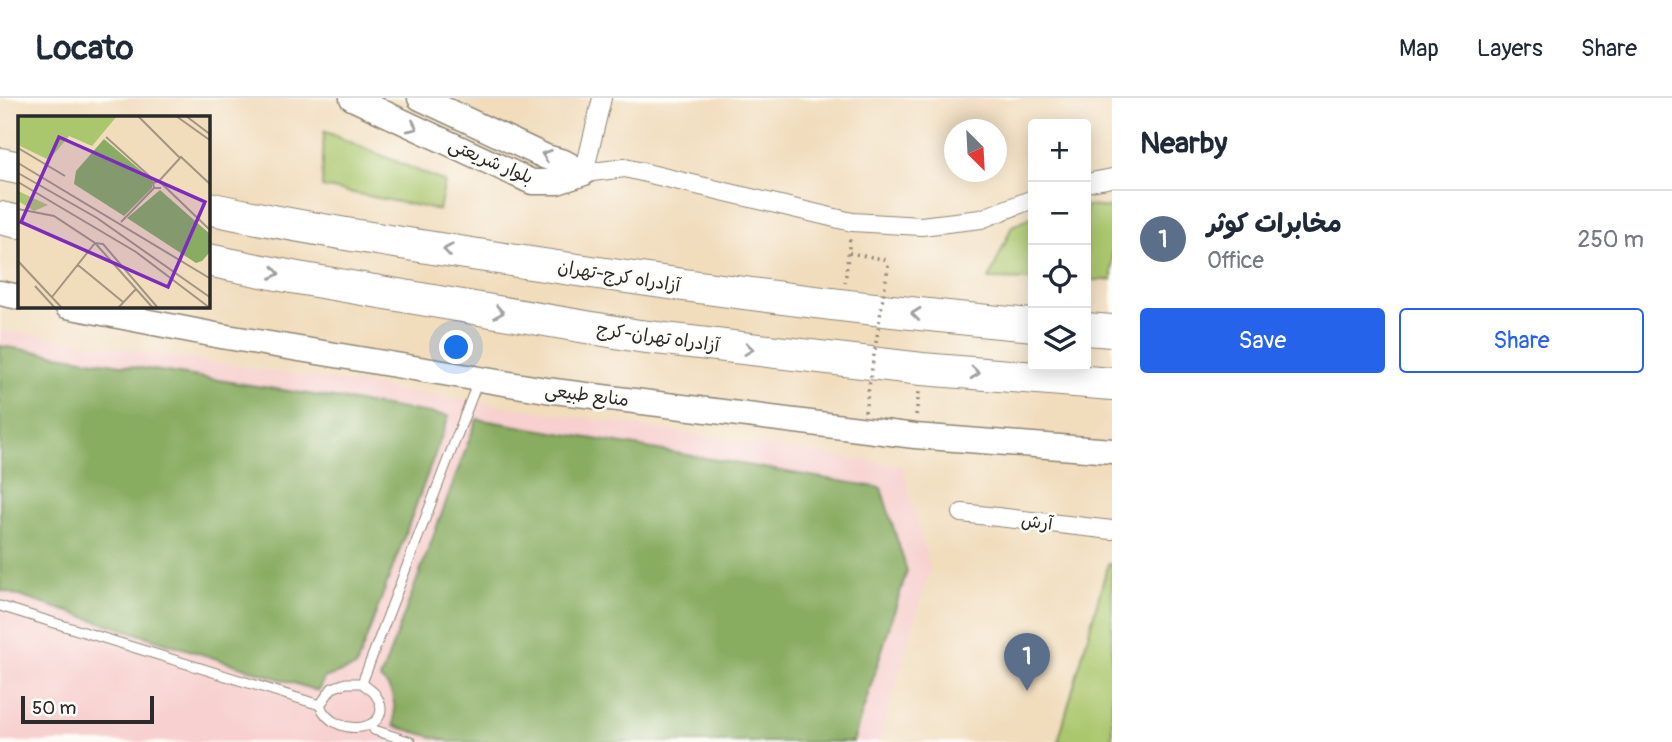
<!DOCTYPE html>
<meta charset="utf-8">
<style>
body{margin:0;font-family:Pangolin,"Playpen Sans Arabic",sans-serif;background:#f6f6f7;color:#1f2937}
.controls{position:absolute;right:21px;top:21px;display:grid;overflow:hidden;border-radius:7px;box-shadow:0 4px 18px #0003}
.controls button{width:63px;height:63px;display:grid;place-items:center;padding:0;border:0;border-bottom:2px solid #e0e1e3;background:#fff;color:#1f2937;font:35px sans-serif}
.compass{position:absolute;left:944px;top:21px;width:63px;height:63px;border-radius:50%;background:#fff;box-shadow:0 4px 18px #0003;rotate:156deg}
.scale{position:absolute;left:21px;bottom:18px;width:133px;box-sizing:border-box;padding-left:7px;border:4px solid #2b2b2b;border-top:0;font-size:19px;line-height:24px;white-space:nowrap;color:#2b2b2b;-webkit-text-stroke:5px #fdfcf7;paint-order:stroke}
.you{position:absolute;left:457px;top:250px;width:24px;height:24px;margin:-18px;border:5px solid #fff;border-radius:50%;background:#1a73e8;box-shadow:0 0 0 10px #1a73e833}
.badge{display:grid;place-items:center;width:46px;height:46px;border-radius:50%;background:#2563eb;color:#fff;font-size:23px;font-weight:700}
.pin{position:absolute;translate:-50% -58px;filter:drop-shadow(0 2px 4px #0008)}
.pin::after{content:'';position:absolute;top:37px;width:24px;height:21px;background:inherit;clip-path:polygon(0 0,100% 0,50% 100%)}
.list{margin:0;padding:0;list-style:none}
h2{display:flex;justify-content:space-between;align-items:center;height:91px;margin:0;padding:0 28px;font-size:30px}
h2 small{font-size:23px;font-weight:400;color:#747a83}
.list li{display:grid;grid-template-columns:46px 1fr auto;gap:21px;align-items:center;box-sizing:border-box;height:98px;padding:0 28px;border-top:2px solid #e0e1e3}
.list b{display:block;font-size:26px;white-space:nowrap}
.list p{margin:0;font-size:23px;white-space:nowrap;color:#747a83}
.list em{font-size:23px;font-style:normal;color:#747a83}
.actions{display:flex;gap:14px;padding:21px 28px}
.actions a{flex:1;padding:16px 0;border:2px solid #2563eb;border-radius:7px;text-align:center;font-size:24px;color:#2563eb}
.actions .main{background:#2563eb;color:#fff}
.icon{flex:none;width:38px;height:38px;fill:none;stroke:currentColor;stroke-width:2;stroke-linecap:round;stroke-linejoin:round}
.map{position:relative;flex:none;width:1112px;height:644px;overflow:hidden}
header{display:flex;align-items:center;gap:42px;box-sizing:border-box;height:98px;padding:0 35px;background:#fff;border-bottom:2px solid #e0e1e3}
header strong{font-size:33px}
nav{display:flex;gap:38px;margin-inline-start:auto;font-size:24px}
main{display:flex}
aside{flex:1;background:#fff}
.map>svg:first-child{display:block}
</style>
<header>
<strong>Locato</strong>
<nav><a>Map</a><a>Layers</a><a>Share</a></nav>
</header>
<main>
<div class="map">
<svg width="1112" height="644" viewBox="0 0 1112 644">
<rect width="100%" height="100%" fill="#fdfcf7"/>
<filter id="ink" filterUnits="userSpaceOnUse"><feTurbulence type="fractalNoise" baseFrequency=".0143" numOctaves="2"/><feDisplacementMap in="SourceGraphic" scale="14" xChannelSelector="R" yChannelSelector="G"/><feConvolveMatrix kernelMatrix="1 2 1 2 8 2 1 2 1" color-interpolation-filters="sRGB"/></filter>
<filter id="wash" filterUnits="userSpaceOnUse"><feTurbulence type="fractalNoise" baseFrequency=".00686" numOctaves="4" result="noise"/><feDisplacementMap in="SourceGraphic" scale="28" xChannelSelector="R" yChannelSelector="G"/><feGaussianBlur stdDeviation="1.57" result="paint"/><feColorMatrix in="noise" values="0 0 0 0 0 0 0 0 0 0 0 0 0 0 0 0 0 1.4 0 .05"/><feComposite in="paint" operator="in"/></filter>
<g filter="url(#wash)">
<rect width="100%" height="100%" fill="#f1dcbc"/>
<!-- built -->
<path fill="#f7d0cf" d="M0,232L902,368L930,471L879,644H0Z"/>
<!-- green -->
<g fill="#abc76e" stroke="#6b794c" stroke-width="2">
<path d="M324,33L445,84L439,112L322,89Z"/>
<path d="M1086,108L1112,110V182H1086Z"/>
<path d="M1033,118V182L989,181L1012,128Z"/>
<path d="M1108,466H1112V644H1058Z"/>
</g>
<!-- forest -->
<g fill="#88ac61" stroke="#5a6c46" stroke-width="2">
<path d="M0,248L449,318L356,569L324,580L318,593L0,492Z"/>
<path d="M477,321L881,390L907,473L853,644H450L394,628C395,609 396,592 380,581Z"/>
</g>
</g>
<g filter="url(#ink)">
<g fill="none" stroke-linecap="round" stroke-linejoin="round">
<defs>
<g id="lane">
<path d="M0,508L320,607"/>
<path d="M346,585H362C366,589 372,592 375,596C401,632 334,644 320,607L332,590Z"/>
<path d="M362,585L478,283"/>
<path d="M374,632L411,644"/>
</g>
<g id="street">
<path d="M602,0L584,75L625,70L852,124L921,128L981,121L1033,101"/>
<path d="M1086,85L1112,80"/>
<path d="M962,415L1112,432"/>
</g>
<g id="secondary">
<path d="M352,0L532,84H557L584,75L564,64L546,59L420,0"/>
<path d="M0,195L19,199"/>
<path d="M67,208L221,238L546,292L915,338L1112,353"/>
</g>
<g id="highway">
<path d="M0,66L19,70"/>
<path d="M208,110C311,132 414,147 517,163C689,189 860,212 1033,227"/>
<path d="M0,120L19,124"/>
<path d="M208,162L292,179L639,238L922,271L1112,286"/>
<path d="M1086,231L1112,233"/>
</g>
</defs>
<!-- lane casing -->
<use href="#lane" stroke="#8e8474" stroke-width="11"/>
<!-- street casing -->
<use href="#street" stroke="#8e8474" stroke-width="20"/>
<!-- secondary casing -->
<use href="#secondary" stroke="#8e8474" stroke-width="27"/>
<!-- highway casing -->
<use href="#highway" stroke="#8e8474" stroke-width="34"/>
<!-- path -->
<g stroke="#8e8474" stroke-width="3.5" stroke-dasharray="2 5" stroke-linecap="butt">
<path d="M849,155L889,162"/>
<path d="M845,185L850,140"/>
<path d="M916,317L919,294"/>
</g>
<!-- lane -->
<use href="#lane" stroke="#fff" stroke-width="9"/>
<!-- street -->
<use href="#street" stroke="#fff" stroke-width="18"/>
<!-- secondary -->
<use href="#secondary" stroke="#fff" stroke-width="24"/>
<!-- highway -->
<use href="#highway" stroke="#fff" stroke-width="32"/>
<!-- path-bridge -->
<path stroke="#8e8474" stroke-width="3.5" stroke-dasharray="2 5" stroke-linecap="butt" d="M865,314L889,162"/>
</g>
<!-- one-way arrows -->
<defs><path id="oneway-chevron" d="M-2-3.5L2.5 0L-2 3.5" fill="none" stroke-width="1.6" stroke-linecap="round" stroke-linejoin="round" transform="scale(1.75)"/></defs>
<g stroke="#a0a0a0">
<use href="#oneway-chevron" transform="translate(413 29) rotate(25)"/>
<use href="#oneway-chevron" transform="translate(546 57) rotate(-160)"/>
<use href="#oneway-chevron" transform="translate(448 152) rotate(-171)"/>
<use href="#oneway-chevron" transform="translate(275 175) rotate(11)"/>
<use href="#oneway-chevron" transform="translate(499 214) rotate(10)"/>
<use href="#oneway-chevron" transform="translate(916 216) rotate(-174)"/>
<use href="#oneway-chevron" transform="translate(749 251) rotate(7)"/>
<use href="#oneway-chevron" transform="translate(975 275) rotate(5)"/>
</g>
</g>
<g text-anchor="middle" stroke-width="5" stroke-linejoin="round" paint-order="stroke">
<!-- street labels -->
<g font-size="18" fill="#2b2b2b" stroke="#fdfcf7">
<text transform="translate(491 63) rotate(23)" y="6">بلوار شریعتی</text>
<text transform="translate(619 178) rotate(9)" y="6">آزادراه کرج-تهران</text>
<text transform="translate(658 239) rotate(8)" y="6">آزادراه تهران-کرج</text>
<text transform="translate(587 297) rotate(7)" y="6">منابع طبیعی</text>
<text transform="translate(1037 424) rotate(7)" y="6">آرش</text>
</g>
</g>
<!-- overview -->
<g transform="translate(18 18)">
<rect width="192" height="192" fill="#f1dcbc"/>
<path d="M0,0H99L74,30L51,20L31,44L0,29ZM0,75L30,89L16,95L0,85Z" fill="#abc76e"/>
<path d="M86,23L135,65L134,72L106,100L56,68L58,55ZM142,74L192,118V136L184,145L178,147L109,102Z" fill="#88ac61"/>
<path fill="none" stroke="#a29582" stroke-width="2" d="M120,0L162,42M158,0L193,25M168,0L193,19M88,21L138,66M0,32L47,60M0,47L193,163M0,57L79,102L193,182M141,65L163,41L193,69M0,66L118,136L192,192M143,72H136L135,67L141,65L193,115M0,93L36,100L77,127L34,181M103,106L136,72M0,145L44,192M60,149L105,186M17,170L37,192M100,192L118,173M135,192L77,127L85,128L140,192"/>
<path fill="#7b2cbf" fill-opacity="0.15" stroke="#7b2cbf" stroke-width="3.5" d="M41,21L187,86L150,171L3,106Z"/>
<rect width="192" height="192" fill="none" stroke="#2b2b2b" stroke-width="3.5"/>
</g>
</svg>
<div class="controls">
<button>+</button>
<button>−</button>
<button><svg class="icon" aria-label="locate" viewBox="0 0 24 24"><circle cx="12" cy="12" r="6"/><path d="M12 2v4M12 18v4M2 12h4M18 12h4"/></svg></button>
<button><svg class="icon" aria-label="layers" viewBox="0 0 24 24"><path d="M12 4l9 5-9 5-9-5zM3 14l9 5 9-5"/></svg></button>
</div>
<svg class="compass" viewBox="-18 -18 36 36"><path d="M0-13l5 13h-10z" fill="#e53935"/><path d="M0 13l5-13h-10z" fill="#747a83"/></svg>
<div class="scale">50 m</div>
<div class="you"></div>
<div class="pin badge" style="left:1027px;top:593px;background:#5c6f8a">1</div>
</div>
<aside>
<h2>Nearby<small></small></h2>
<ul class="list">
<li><span class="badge" style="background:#5c6f8a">1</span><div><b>مخابرات کوثر</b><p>Office</p></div><em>250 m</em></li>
</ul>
<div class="actions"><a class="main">Save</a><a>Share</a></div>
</aside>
</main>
